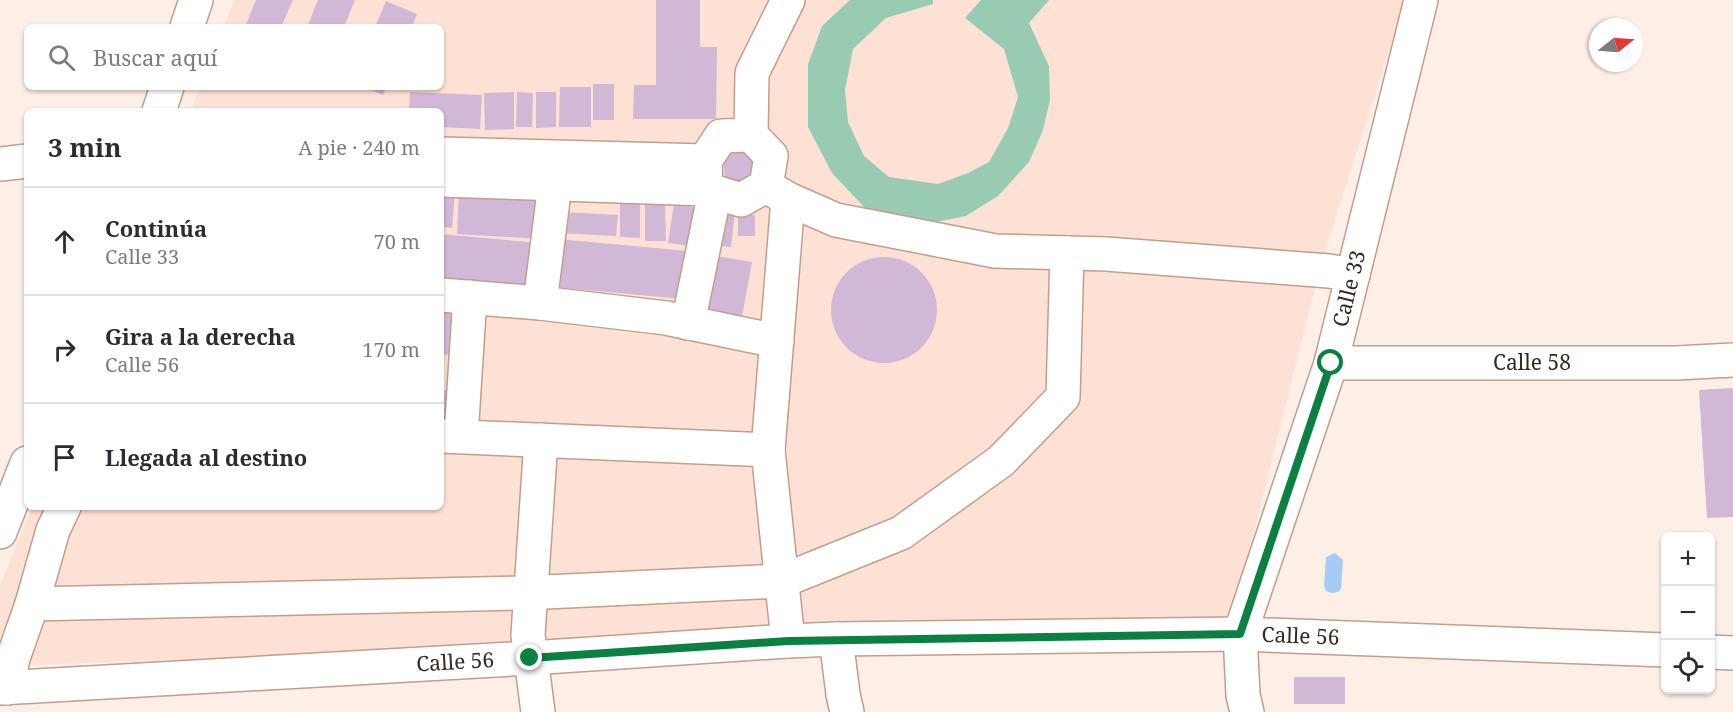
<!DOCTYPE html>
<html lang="es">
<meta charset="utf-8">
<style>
body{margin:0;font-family:"Noto Serif",serif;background:#f7f7f7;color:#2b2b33}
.controls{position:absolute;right:18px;bottom:18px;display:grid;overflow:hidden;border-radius:9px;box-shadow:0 2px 4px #0004}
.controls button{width:54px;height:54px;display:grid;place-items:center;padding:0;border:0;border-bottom:2px solid #e1e1e2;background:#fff;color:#2b2b33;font:30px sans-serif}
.compass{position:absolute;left:1589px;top:18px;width:54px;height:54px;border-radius:50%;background:#fff;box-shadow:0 2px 4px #0004;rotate:73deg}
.stop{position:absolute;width:18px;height:18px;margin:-14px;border:4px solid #0b8043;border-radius:50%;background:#fff}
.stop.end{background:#0b8043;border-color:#fff;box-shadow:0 2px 6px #0008}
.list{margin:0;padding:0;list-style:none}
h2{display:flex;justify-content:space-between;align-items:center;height:78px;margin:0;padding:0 24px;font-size:26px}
h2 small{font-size:20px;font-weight:400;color:#7c7c81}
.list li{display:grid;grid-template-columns:39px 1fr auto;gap:18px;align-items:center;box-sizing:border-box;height:108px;padding:0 24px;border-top:2px solid #e1e1e2}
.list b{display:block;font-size:22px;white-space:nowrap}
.list p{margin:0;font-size:20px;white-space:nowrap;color:#7c7c81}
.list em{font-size:20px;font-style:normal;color:#7c7c81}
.icon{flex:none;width:33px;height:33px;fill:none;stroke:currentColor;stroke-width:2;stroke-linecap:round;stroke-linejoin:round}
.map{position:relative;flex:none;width:1733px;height:712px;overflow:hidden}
.search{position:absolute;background:#fff;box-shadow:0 2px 4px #0004;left:24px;top:24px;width:420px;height:66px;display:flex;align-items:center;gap:15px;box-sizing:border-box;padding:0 21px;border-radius:9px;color:#7c7c81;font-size:22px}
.panel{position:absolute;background:#fff;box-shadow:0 2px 4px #0004;left:24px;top:108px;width:420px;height:402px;border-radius:9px}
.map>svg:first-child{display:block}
</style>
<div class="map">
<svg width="1733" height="712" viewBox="0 0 1733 712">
<rect width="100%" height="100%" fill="#fdeee6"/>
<!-- built -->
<path fill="#fee1d5" d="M234,0H1405L1321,264L1231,623L0,666V585L32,507H441V111H191L200,87H441V27H224Z"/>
<!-- green -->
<path fill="#98cbb2" d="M850,0H933V4L886,18L853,49L845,90L848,122L864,156L889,177L938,184L968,173L989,162L1008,128L1018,97L1004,49L965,18L981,0H1049L1029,23L1049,66L1050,100L1043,130L1029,162L998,196L966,216L936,222L895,220L864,207L832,173L808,127V64L822,26Z"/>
<!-- water -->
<path fill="#a6cbf4" d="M1335,553L1343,560L1341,589L1338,592L1332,593L1326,591L1324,586L1326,557Z"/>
<!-- building -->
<g fill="#d0b8d6">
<path d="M256,0H293L281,27H245Z"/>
<path d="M318,0H355L344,27H307Z"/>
<path d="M656,0H700V47H717L716,119H633L634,85H656Z"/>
<path d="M386,1L417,14L412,27H375Z"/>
<rect x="593" y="84" width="21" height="36"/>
<path d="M364,87H386L383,95Z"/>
<path d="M560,87H591V127H559Z"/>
<path d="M410,92L482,95L480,129L441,127V111H409Z"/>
<path d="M514,92V129L485,130L484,93Z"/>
<path d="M517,92L533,93L532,127H516Z"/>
<path d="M536,92H556V127L536,128Z"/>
<path d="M733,149L760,154V175L744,187L725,179L723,159Z"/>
<path d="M459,191L543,195L541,239L457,234Z"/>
<path d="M441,192L455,193L452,228L441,227Z"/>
<path d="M620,201L640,202V238L620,237Z"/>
<path d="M674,204L697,208L690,246L668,243Z"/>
<path d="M645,205H665L666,241H645Z"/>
<path d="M714,210L735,212L731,247L710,245Z"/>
<path d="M561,212L618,215L616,236L559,233Z"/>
<rect x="738" y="215" width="17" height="21"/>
<path d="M441,234L539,243L535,291L441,283Z"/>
<path d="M558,239L688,251L683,299L553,287Z"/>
<path d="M710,255L752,262L741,322L699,314Z"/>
<circle cx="884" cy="310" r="53"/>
<path d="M441,306L456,308L451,355L441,354Z"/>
<path d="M1733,388V517L1707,518L1699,390Z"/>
<path d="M441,390L455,391L453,423L441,421Z"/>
<rect x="1294" y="677" width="51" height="27"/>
</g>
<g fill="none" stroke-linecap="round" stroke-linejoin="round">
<defs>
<g id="street">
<path d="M751,135L721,136L705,161L706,189L741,200L766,186L771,156L751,135L752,73L788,0"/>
<path d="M441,154L705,161"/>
<path d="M0,164L27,161"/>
<path d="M441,180L706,189"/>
<path d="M766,186L788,199L836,220L995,251L1106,254L1329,271L1353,275"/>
<path d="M441,295L540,303L666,318L777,341"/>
<path d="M540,303L555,184"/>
<path d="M688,323L715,192"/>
<path id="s1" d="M1331,363H1677L1733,360"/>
<path d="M441,436L768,450"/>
<path d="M461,436L470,297"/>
<path d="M32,604L524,593L782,581L901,533L1001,461L1063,397L1067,253"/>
<path d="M836,639L843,694L847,712"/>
<path d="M788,641L768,450L788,199"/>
<path d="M1710,652L1733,653"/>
<path id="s2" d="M0,688L530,658L788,641L836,639L1240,634L1666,650"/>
<path d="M7,688L13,658L32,604L53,530L64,507"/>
<path d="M538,712L528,635L541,440"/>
<path id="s3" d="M1247,712L1243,695L1240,634L1331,363L1421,0"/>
</g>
<g id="secondary">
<path d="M187,27L196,0"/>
<path d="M159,111L167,87"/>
<path d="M0,532L27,463"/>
</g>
</defs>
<!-- street casing -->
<use href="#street" stroke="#c29e8d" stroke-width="36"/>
<!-- secondary casing -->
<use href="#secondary" stroke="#c29e8d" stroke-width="36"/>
<!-- street -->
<use href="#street" stroke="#fff" stroke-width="33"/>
<!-- secondary -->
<use href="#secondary" stroke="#fff" stroke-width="33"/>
</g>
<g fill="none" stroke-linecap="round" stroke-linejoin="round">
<!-- route -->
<path stroke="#0b8043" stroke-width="8" d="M530,658L788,641L1240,634L1331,363"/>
</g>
<g text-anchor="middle" stroke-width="4.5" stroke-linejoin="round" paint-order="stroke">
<!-- street labels -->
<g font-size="21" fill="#372922" stroke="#fdeee6">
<text dy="7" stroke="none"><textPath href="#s3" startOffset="441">Calle 33</textPath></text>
<text dy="7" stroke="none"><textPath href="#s1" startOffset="201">Calle 58</textPath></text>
<text dy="7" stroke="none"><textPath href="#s2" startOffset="1302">Calle 56</textPath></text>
<text dy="7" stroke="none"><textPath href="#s2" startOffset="456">Calle 56</textPath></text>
</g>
</g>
</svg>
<div class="controls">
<button>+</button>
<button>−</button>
<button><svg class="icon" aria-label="locate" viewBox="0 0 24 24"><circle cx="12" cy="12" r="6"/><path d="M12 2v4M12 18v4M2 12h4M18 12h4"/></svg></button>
</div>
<svg class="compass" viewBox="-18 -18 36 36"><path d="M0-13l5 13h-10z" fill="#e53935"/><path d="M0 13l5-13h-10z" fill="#7c7c81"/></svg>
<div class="stop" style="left:1331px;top:363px"></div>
<div class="stop end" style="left:530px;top:658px"></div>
<div class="search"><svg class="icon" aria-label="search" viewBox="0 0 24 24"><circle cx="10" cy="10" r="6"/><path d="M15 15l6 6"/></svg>Buscar aquí</div>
<section class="panel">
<h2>3 min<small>A pie · 240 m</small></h2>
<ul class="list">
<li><svg class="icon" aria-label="ahead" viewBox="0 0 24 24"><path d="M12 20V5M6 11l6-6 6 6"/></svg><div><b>Continúa</b><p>Calle 33</p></div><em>70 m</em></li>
<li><svg class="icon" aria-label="right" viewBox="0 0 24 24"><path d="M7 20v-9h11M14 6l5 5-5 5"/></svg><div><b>Gira a la derecha</b><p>Calle 56</p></div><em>170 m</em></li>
<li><svg class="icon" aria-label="arrive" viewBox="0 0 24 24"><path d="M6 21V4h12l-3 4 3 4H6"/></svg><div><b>Llegada al destino</b></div></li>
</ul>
</section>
</div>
